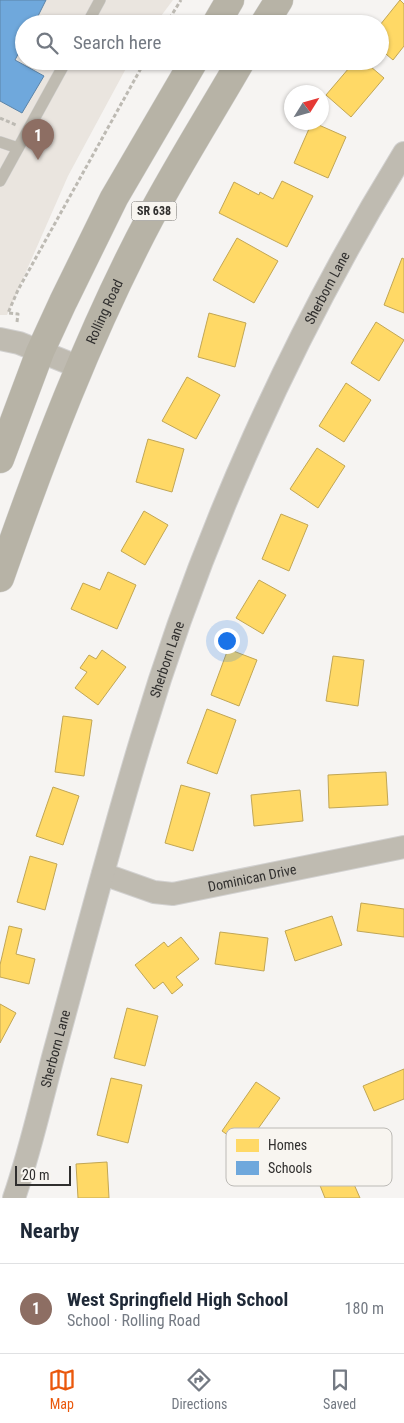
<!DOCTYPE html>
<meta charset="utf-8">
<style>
body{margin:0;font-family:"Roboto Condensed",sans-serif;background:#f6f6f7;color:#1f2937}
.compass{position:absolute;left:284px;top:85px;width:45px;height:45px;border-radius:50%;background:#fff;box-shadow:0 1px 4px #0004;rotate:53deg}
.scale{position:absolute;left:15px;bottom:12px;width:56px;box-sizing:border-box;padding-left:5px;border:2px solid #302f2e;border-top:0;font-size:14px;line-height:18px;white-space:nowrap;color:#302f2e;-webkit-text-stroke:4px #f8f5f0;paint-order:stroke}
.you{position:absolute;left:226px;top:640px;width:18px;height:18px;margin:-12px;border:4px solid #fff;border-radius:50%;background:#1a73e8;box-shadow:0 0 0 8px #1a73e833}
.badge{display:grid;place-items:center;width:32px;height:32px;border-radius:50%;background:#ea580c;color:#fff;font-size:16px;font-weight:700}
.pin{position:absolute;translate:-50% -41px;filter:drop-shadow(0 1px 2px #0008)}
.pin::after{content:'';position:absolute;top:26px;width:18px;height:15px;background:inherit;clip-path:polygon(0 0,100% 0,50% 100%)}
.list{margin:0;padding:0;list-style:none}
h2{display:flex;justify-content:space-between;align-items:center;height:65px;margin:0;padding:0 20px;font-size:21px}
h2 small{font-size:16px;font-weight:400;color:#747a83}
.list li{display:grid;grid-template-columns:32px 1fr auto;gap:15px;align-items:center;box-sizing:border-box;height:90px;padding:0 20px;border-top:1px solid #e0e1e3}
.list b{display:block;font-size:19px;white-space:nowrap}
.list p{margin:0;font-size:16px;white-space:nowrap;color:#747a83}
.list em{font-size:16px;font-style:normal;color:#747a83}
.icon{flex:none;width:28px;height:28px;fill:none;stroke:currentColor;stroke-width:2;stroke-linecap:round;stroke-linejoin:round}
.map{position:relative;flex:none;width:404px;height:1198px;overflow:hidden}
.search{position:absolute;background:#fff;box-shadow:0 1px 4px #0004;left:15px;right:15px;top:15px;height:55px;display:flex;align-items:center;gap:12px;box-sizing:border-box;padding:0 18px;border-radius:28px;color:#747a83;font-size:19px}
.sheet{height:155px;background:#fff}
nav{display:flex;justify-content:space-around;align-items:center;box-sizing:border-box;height:70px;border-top:1px solid #e0e1e3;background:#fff;font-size:14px;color:#747a83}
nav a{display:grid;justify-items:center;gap:2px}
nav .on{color:#ea580c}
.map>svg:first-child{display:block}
</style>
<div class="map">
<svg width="404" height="1198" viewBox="0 0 404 1198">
<rect width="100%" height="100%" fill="#f6f4f2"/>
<!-- built -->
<path fill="#eae5df" d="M0,0H173L155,24H24V61H130L68,176L7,315H0Z"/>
<!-- homes -->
<g fill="#ffd966" stroke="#c1a655">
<path d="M400,0L404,4V46L393,60L380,49V25Z"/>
<path d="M355,61H364L384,78L351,117L326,95Z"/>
<path d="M312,122L346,137L328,178L294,163Z"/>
<path d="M282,181L313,196L287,247L219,213L234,182L259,195L260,192L273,199Z"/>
<path d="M237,238L278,261L254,303L213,280Z"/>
<path d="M402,258L404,259V313L384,305Z"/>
<path d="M209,313L246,323L235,367L198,357Z"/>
<path d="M376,322L404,340L379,381L351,363Z"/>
<path d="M187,377L220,395L196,439L162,421Z"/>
<path d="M346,383L371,400L344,442L319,426Z"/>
<path d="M148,439L184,449L172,492L136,482Z"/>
<path d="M317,448L345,466L318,508L290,489Z"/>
<path d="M144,511L168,525L145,565L121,551Z"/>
<path d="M281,514L308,525L289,571L262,559Z"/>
<path d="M108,572L136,585L117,629L71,609L83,583L100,590Z"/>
<path d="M259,580L286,595L263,634L236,618Z"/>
<path d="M228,649L257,660L239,706L211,695Z"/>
<path d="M102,650L126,667L98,705L75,688L87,672L80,668L89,655L96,659Z"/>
<path d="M333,656L364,660L358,706L326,701Z"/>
<path d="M207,709L236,720L217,774L187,763Z"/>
<path d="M63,716L92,720L84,776L55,772Z"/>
<path d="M386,772L388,805L329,808L328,775Z"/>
<path d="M181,785L210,793L193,851L165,843Z"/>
<path d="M53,787L79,796L63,845L36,836Z"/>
<path d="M300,790L303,821L254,826L251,795Z"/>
<path d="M30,856L57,864L45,910L17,902Z"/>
<path d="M361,903L404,909V937L357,931Z"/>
<path d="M332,916L342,945L295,961L285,931Z"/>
<path d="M9,926L22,929L16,954L35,959L29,984L0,977V965Z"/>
<path d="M220,932L268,938L264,971L215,964Z"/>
<path d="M181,937L199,959L176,977L183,985L172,994L163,982L154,989L135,965L164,942L168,947Z"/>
<path d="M0,1004L16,1013L0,1043Z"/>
<path d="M127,1008L158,1016L145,1066L114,1058Z"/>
<path d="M404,1069V1099L374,1111L363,1086Z"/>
<path d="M111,1078L142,1085L128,1143L97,1135Z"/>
<path d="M256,1082L280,1098L245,1147L222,1131Z"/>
<path d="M107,1162L109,1198H78L76,1164Z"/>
<path d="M346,1166L360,1198H325L317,1178Z"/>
</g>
<!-- schools -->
<path fill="#6fa8dc" stroke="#5c84a8" d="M0,0H46L34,24H24V43L15,60L44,76L22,113L0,101Z"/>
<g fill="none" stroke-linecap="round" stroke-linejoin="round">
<defs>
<g id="lane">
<path d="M87,24L100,0"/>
<path d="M0,142L18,148"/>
<path d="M0,181L66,61"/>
</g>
<g id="street">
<path d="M0,339L19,343L79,367"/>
<path id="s1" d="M103,874L154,892L173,894L404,847"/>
<path id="s2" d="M14,1198C31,1149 42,1097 56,1046C84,943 111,839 142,737C202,535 293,333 404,153"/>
</g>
<g id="primary">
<path d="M216,24L230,0"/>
<path d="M264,24L279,0"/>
<path d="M0,459L40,352L63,302L114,198L194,61"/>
<path id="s3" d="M0,578C43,455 89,333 150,218C178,165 211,113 241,61"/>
</g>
</defs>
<!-- lane casing -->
<use href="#lane" stroke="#d2d1d0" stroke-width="12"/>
<!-- street casing -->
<use href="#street" stroke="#d2d1d0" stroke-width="24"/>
<!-- primary casing -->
<use href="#primary" stroke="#d2d1d0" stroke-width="29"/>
<!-- path -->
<g stroke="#bdbab3" stroke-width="3" stroke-dasharray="4 2.5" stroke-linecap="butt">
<path d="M166,24L181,0"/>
<path d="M0,118L16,125"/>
<path d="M17,322L18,314L8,313L18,290L145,61"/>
</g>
<!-- lane -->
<use href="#lane" stroke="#bfbbb1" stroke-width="11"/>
<!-- street -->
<use href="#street" stroke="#bfbbb1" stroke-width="22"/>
<!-- primary -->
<use href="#primary" stroke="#b7b3a6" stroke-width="28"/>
</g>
<g text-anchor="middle" stroke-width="5" stroke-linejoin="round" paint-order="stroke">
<!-- shield labels -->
<rect fill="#f8f5f0" stroke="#6c6a68" stroke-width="1" x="131.5" y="201.5" width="45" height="19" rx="4"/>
<g font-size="12" font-weight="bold" fill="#302f2e">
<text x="154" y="215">SR 638</text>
</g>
<!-- street labels -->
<g font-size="14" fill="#302f2e" stroke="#f8f5f0">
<text dy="5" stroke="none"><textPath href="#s2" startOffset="965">Sherborn Lane</textPath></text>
<text dy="5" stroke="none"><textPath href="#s3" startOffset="286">Rolling Road</textPath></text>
<text dy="5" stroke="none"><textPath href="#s2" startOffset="560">Sherborn Lane</textPath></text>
<text dy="5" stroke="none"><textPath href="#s1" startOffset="154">Dominican Drive</textPath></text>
<text dy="5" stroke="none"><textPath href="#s2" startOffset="155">Sherborn Lane</textPath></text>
</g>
</g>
<!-- legend -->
<rect x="226" y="1128" width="166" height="58" rx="8" fill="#f8f5f0" stroke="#bcbab6" stroke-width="1"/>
<rect x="236" y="1139" width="23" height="13" fill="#ffd966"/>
<rect x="236" y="1161" width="23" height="14" fill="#6fa8dc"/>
<g font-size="14" fill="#302f2e">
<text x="268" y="1150">Homes</text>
<text x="268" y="1173">Schools</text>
</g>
</svg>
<svg class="compass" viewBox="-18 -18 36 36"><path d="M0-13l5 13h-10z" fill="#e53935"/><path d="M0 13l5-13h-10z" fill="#747a83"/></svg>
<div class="scale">20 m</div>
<div class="you"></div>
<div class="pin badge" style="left:38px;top:160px;background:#8d6e63">1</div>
<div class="search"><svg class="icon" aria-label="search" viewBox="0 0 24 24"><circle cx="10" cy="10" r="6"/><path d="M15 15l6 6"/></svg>Search here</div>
</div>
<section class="sheet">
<h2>Nearby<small></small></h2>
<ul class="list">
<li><span class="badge" style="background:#8d6e63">1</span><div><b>West Springfield High School</b><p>School · Rolling Road</p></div><em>180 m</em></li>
</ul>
</section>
<nav>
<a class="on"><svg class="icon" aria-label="map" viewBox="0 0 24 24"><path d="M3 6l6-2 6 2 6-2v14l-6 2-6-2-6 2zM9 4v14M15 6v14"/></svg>Map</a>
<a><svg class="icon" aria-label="directions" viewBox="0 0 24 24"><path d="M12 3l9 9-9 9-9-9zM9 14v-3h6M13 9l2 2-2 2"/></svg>Directions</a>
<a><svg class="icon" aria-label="saved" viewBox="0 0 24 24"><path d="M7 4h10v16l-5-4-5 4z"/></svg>Saved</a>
</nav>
